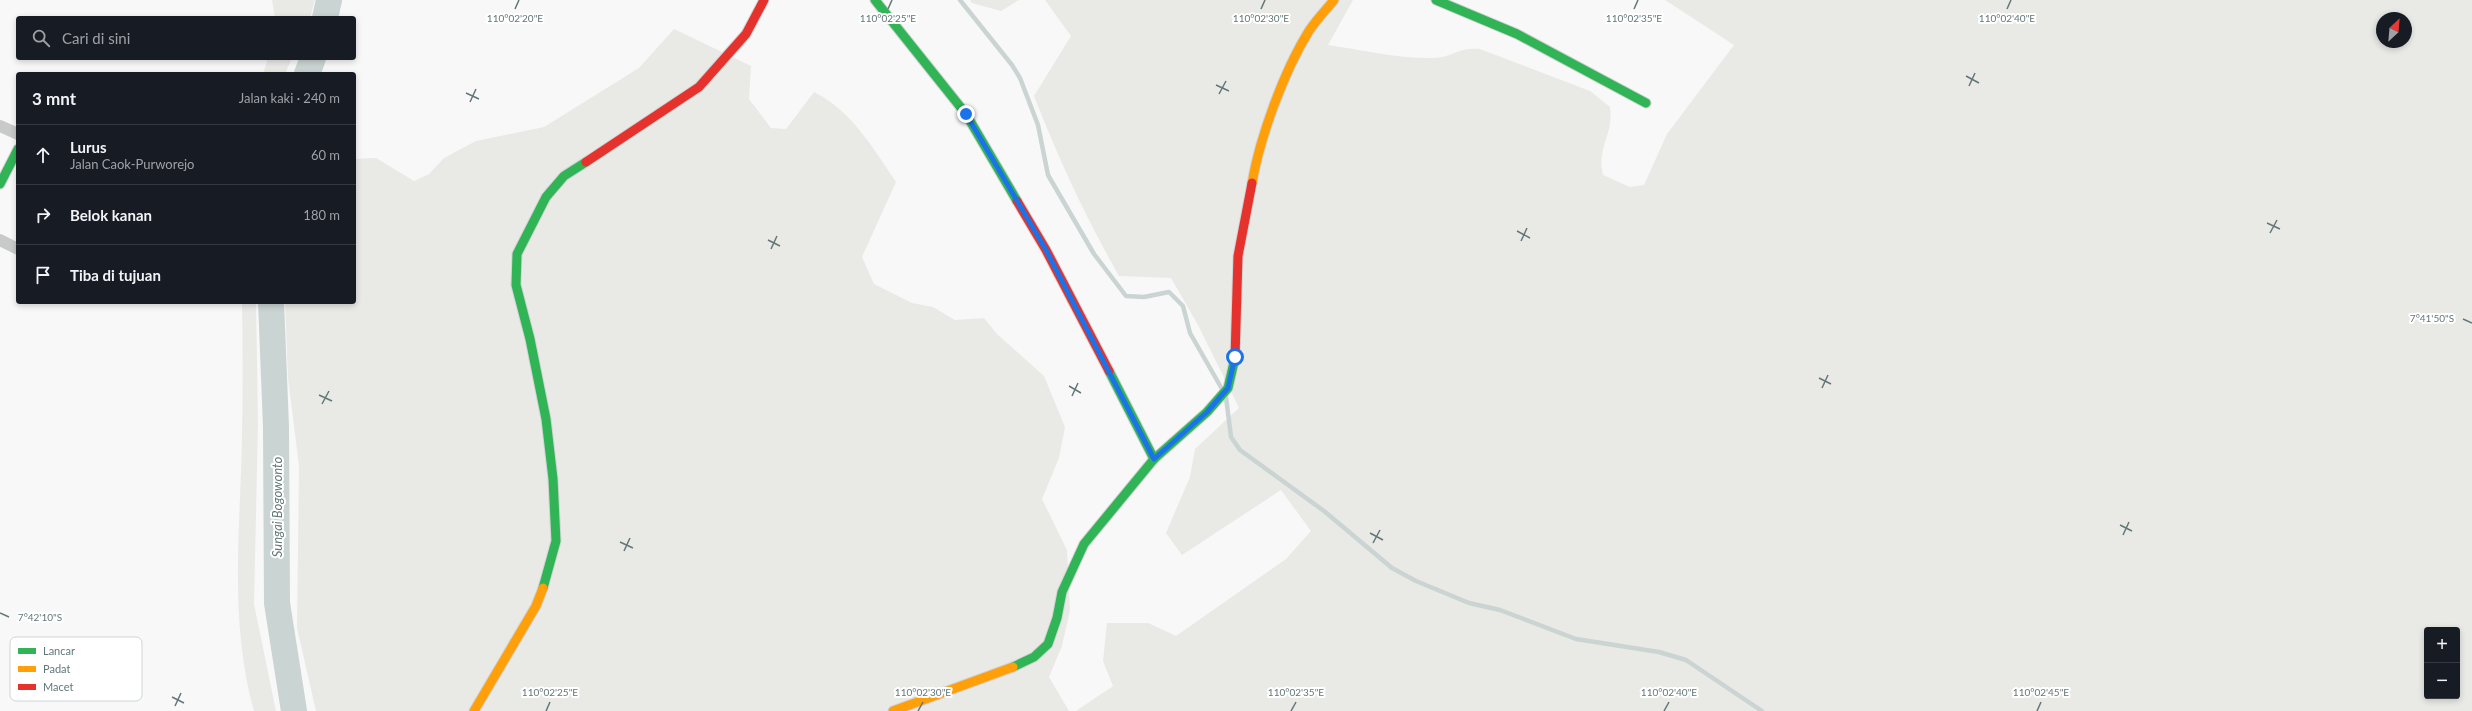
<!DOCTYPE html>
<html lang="id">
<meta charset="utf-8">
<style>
body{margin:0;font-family:Lato,sans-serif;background:#242831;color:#f1f3f6}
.controls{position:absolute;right:12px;bottom:12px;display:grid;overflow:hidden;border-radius:4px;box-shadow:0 2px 6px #0003}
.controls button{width:36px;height:36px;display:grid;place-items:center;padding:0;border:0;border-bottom:1px solid #363941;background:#171b24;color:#f1f3f6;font:20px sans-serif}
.compass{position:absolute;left:2376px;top:12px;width:36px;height:36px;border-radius:50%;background:#171b24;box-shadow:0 2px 6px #0003;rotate:26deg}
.stop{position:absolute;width:12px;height:12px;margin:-9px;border:3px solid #1a73e8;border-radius:50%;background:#fff}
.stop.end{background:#1a73e8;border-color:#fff;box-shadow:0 1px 4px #0008}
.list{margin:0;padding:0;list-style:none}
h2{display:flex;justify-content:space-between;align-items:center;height:52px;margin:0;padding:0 16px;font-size:17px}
h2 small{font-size:13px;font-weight:400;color:#9ea1a6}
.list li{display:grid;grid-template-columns:26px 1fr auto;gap:12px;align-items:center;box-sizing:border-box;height:60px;padding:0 16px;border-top:1px solid #363941}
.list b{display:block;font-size:15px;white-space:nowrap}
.list p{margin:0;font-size:13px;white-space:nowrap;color:#9ea1a6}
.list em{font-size:13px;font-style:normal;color:#9ea1a6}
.icon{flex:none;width:22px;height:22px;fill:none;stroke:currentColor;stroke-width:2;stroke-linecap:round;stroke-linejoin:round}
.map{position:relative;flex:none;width:2472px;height:711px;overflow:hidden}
.search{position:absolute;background:#171b24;box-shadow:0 2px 6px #0003;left:16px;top:16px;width:340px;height:44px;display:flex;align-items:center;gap:10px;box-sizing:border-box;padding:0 14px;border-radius:4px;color:#9ea1a6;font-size:15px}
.panel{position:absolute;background:#171b24;box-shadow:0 2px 6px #0003;left:16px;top:72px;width:340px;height:232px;border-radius:4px}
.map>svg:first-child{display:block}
</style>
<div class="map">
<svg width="2472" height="711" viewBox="0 0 2472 711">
<rect width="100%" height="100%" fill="#f8f8f8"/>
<!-- green -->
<g fill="#e9e9e6" fill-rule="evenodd">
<path d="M272,0H315L310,18H275Z"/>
<path d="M970,0H1019L1001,11L972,3Z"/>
<path d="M1045,0H1353L1328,45C1363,50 1399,59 1435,58C1452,57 1459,47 1480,49L1590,91L1610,107C1614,135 1596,148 1603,175L1630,187L1644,185L1667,134L1734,45L1665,0H2472V711H1076L1113,686L1103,661L1107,623H1148L1176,636L1286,559L1311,531L1281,490L1182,555L1166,533L1190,477L1195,449L1239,408L1198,325L1171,278L1119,276C1085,216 1059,160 1034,96L1071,36ZM2382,18H2406V42H2382ZM2427,630H2457V696H2427Z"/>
<path d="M674,29L751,66L749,99L771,128L786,129L814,92C852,111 873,148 896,182L862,257L874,284L912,303L933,307L955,320L984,318L997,334L1044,376L1065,427L1059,458L1042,499L1067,550L1070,610L1062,646L1049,677L1069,711H316L297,628L299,466L288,378L285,302H354V159L376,158L414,181L429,174L444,158L476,141L544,127L639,68Z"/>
<path d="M268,58H292L285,74H263Z"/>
<path d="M242,302H256L258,423L254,604L276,711H254C232,633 238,552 241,472C243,416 243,359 242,302Z"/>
</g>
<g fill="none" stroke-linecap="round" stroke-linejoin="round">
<!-- stream -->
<g stroke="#cad4d3" stroke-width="4.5">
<path d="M960,0L1012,65L1020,78L1038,125L1048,175L1094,254L1126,296L1144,297L1169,292L1183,306L1190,333L1222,389"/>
<path d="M1226,397L1231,437L1240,450L1324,511L1392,568L1416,581L1469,603L1500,610L1576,639L1659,652L1686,660L1762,711"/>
</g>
<!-- river -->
<g stroke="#cad4d3" stroke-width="26">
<path d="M325,18L329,0"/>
<path d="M307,74L313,58"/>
<path d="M271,302L276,427L277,603L294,711"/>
</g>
<defs>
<g id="fast">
<path d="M875,0L966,114L1017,201"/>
<path d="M1436,0L1517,34L1646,103"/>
<path d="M0,184L18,149"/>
<path d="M1109,371L1154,459"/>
<path d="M543,588L556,541L553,479L546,419L530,339L516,285L517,254L546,197L564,176L586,162"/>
<path d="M1013,667L1034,657L1048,644L1057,618L1062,592L1084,544L1154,459L1207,412L1228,388L1235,358"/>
</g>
<g id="slow">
<path d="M1252,183C1260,137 1284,71 1309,31C1316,20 1326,10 1334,0"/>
<path d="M474,711L536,606L543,588"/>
<path d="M893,711L1013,667"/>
</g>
<g id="jam">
<path d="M586,162L699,87L746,34L764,0"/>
<path d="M1017,201L1046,250L1109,371"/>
<path d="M1235,358L1238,256L1252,183"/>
</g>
</defs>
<!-- fast casing -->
<use href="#fast" stroke="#d2d3d4" stroke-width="11"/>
<!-- slow casing -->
<use href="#slow" stroke="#d2d3d4" stroke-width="11"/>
<!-- jam casing -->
<use href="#jam" stroke="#d2d3d4" stroke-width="11"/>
<!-- street -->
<g stroke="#c8c9c9" stroke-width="12">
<path d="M0,126L18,134"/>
<path d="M0,240L18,249"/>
</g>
<!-- fast -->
<use href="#fast" stroke="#30b455" stroke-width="9"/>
<!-- slow -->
<use href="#slow" stroke="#ff9f0a" stroke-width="9"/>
<!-- jam -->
<use href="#jam" stroke="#e5322d" stroke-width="9"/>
</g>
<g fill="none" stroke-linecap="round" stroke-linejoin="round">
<!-- route -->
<path stroke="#1a73e8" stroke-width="5" d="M966,114L1046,250L1154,459L1207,412L1228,388L1235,357"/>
</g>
<!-- ticks -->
<path fill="none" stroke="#637779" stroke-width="1.5" d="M515,9L519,0M888,9L892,0M1261,9L1265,0M1634,9L1638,0M2007,9L2011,0M1966,76L1979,83M1216,85L1229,91M1969,86L1975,73M466,93L479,99M1219,94L1226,81M470,102L476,89M2267,223L2280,229M1517,231L1530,238M2270,233L2277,220M768,240L780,246M1521,241L1527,228M771,249L777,236M2463,319L2472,323M1819,378L1831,384M1069,386L1081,393M1822,388L1828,375M319,395L332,401M1072,396L1078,383M322,404L329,391M2120,525L2132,531M1370,533L1383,540M2123,535L2129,522M620,542L633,548M1373,543L1380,530M624,551L630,538M0,613L9,617M172,697L184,703M175,706L181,693M546,711L550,702M918,711L923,702M1291,711L1296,702M1664,711L1669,702M2037,711L2041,702"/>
<g text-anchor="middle" stroke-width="4" stroke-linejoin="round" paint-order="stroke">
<!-- water labels -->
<g font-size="13" font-style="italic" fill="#627877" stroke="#fff">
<text transform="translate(277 507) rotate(-90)" y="5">Sungai Bogowonto</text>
</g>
</g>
<!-- legend -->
<rect x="10" y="637" width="132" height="64" rx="6" fill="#fff" stroke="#d0d6d7" stroke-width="1"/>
<rect x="18" y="648" width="18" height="6" fill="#30b455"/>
<rect x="18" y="666" width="18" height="6" fill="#ff9f0a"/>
<rect x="18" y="684" width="18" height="6" fill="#e5322d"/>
<g font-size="11" fill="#637779">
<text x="43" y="655">Lancar</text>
<text x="43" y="673">Padat</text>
<text x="43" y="691">Macet</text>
</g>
<g font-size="10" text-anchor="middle" fill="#637779" stroke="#fff" stroke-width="4" stroke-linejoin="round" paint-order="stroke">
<text x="515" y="22">110°02'20"E</text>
<text x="888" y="22">110°02'25"E</text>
<text x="1261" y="22">110°02'30"E</text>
<text x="1634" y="22">110°02'35"E</text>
<text x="2007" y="22">110°02'40"E</text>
<text x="2432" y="322">7°41'50"S</text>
<text x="40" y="621">7°42'10"S</text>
<text x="550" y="696">110°02'25"E</text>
<text x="923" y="696">110°02'30"E</text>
<text x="1296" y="696">110°02'35"E</text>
<text x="1669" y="696">110°02'40"E</text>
<text x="2041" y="696">110°02'45"E</text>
</g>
</svg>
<div class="controls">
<button>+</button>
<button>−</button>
</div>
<svg class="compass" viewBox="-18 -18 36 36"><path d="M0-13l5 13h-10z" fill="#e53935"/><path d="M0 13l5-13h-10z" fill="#9ea1a6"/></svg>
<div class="stop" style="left:1235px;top:357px"></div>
<div class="stop end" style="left:966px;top:114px"></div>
<div class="search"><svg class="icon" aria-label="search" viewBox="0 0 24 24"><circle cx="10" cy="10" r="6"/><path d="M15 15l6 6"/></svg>Cari di sini</div>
<section class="panel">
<h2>3 mnt<small>Jalan kaki · 240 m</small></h2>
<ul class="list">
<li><svg class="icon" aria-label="ahead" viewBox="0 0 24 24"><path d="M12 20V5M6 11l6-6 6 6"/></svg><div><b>Lurus</b><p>Jalan Caok-Purworejo</p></div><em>60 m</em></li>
<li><svg class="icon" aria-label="right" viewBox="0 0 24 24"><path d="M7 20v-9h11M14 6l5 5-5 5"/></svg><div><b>Belok kanan</b></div><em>180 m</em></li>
<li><svg class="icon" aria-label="arrive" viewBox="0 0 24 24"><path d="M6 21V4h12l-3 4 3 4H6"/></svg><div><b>Tiba di tujuan</b></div></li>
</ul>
</section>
</div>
